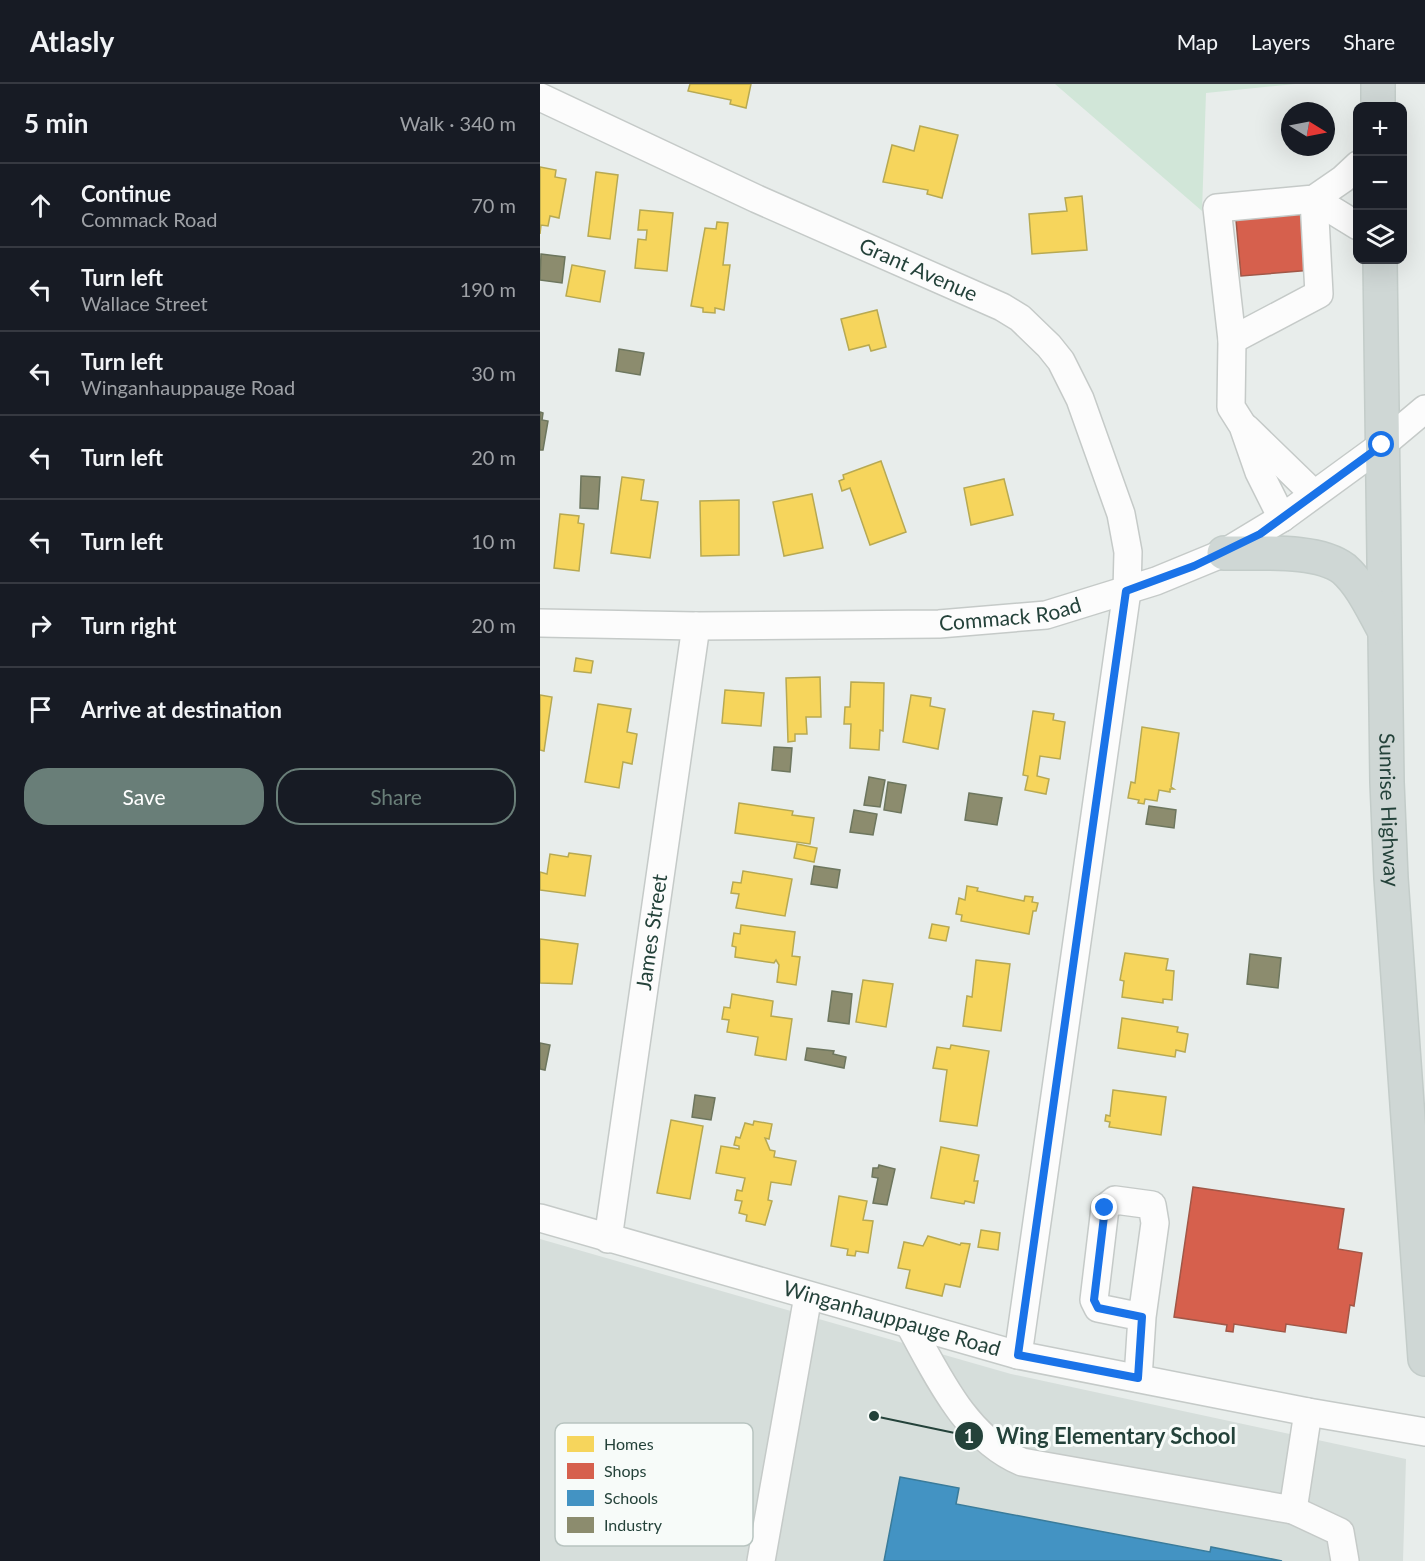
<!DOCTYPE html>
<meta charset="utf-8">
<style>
body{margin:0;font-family:Lato,sans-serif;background:#242831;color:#f1f3f6}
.controls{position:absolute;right:18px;top:18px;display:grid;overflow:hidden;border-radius:12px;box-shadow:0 6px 24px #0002}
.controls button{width:54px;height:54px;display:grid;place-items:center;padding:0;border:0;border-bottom:2px solid #363941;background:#171b24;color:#f1f3f6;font:30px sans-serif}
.compass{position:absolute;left:741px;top:18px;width:54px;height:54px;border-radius:50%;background:#171b24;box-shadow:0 6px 24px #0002;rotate:100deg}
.stop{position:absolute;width:18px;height:18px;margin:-14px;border:4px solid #1a73e8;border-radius:50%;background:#fff}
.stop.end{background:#1a73e8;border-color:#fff;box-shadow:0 2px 6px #0008}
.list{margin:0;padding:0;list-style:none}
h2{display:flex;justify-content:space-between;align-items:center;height:78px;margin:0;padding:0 24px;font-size:26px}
h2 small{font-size:20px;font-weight:400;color:#9ea1a6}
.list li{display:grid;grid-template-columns:39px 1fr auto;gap:18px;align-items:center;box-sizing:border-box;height:84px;padding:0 24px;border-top:2px solid #363941}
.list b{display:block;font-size:22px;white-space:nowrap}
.list p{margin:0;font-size:20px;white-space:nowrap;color:#9ea1a6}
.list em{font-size:20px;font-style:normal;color:#9ea1a6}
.actions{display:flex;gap:12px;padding:18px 24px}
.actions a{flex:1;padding:14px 0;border:2px solid #697e78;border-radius:24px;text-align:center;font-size:21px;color:#697e78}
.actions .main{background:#697e78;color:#fff}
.icon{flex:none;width:33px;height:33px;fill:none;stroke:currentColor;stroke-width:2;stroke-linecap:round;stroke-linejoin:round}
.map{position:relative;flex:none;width:885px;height:1477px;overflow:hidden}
header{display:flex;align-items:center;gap:36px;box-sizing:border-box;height:84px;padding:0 30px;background:#171b24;border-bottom:2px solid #363941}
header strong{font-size:28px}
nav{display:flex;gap:33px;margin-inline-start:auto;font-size:21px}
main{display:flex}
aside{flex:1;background:#171b24}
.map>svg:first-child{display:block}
</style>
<header>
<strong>Atlasly</strong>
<nav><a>Map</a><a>Layers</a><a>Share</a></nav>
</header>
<main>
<aside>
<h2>5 min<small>Walk · 340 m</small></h2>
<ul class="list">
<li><svg class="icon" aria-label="ahead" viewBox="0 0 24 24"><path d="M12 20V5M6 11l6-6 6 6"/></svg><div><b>Continue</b><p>Commack Road</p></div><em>70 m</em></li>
<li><svg class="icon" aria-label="left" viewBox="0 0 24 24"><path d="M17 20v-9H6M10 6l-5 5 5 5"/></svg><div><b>Turn left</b><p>Wallace Street</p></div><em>190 m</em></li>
<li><svg class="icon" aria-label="left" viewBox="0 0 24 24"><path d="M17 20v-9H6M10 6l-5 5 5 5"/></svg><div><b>Turn left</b><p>Winganhauppauge Road</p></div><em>30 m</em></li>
<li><svg class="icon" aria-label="left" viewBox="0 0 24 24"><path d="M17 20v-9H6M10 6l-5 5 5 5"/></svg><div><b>Turn left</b></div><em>20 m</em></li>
<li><svg class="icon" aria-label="left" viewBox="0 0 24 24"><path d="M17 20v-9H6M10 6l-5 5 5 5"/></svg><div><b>Turn left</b></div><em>10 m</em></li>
<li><svg class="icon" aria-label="right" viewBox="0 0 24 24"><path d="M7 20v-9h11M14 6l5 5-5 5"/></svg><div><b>Turn right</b></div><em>20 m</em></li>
<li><svg class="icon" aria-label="arrive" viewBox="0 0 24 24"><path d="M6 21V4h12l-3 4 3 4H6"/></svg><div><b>Arrive at destination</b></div></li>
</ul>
<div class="actions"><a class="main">Save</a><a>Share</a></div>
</aside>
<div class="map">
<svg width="885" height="1477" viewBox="0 0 885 1477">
<rect width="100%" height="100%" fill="#e8edeb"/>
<!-- built -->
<path fill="#d6dedb" d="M0,1155L471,1290L866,1375L863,1477H0Z"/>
<!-- green -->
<path fill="#d1e6d8" d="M515,0H755L666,9L662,127Z"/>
<!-- homes -->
<g fill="#f6d55c" stroke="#b7a952" stroke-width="1.5">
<path d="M150,0H211L206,24L190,20L191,16L148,7Z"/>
<path d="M380,42L418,51L402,114L387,110L388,106L343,98L352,61L374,67Z"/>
<path d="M0,83L16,86L15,93L26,95L19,134L10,132L8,142L1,141L0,150Z"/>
<path d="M56,88L78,91L70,155L48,152Z"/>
<path d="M542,112L547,166L492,170L489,130L527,127L525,114Z"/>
<path d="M100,126L133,129L127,187L95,184L98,155L106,156L107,146H98Z"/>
<path d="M177,138L188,139L183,181H190L184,226L175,224V229L163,228V224L151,222L165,144L176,145Z"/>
<path d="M32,181L65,187L60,218L26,212Z"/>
<path d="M337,226L346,263L331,267L329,261L309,266L301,235Z"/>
<path d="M341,377L366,448L330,461L310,404L302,407L299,397L304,395L303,391Z"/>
<path d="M82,393L104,396L101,416L118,418L110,474L71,469Z"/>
<path d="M464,395L473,431L431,441L424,404Z"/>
<path d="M272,410L283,464L244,472L233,418Z"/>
<path d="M199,416V471L161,472L160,417Z"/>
<path d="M20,430L39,432L38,439L44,440L39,487L14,484Z"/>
<path d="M36,574L53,577L51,589L34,587Z"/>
<path d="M280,593L281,633H266L267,650H255V657L248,658L246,594Z"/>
<path d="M311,598L344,599L343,647L340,646L339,666L310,664L311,640H304L305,623H310Z"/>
<path d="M185,606L224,609L221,642L182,639Z"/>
<path d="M0,611L12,613L4,667L0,666Z"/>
<path d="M371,611L391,614L390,622L405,625L398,665L363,658Z"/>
<path d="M58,620L91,625L87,648L97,650L92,680L83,678L79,704L45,698Z"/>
<path d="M493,627L514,630L513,636L525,638L520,675L500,672L497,692L509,695L506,710L485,706L488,692L483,691Z"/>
<path d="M602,643L639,649L631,703L634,705H630V708L619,706L617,717L605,715L604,720L598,719L599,716L588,714L591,698L595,699Z"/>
<path d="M199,719L253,727L252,731L274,734L270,760L195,749Z"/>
<path d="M257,760L277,764L274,778L254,774Z"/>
<path d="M29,769L51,772L45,812L0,806V788L7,790L10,770L28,773Z"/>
<path d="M203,787L252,795L245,832L196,824L199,810L191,809L193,798L201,799Z"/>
<path d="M427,802L438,804L437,807L484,817L485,812L493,813L492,818L498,819L496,827H493L489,850L421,837L422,831L416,830L419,814L425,816Z"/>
<path d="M392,840L409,843L406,857L389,854Z"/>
<path d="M201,841L255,848L252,872L260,873L256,901L237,898L239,881L236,876L234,879L195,873L196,863L192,862L194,849L200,850Z"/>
<path d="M0,855L38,860L32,900L0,899Z"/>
<path d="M585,869L628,875L626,886L634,887L632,916L623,915V919L582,913L584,897L580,896Z"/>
<path d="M436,876L470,880L461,947L423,942L427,912L432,913Z"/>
<path d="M323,896L353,900L346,943L316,938Z"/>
<path d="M192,910L233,917L231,932L252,935L246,976L215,971L218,953L187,948L189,936L182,935L184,923L190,924Z"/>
<path d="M582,934L638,943L637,948L648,950L645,968L636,966L635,973L578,964Z"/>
<path d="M411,961L449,967L437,1042L400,1037L407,986L393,984L397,963L410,965Z"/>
<path d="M573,1006L626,1013L621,1051L569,1043L570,1038L565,1037L566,1031L570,1032Z"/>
<path d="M131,1036L163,1042L150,1115L117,1109Z"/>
<path d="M214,1037L232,1040L229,1055L225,1054L230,1066L235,1067L234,1073L256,1077L251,1101L231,1098L228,1116L232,1117L225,1141L206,1137L207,1131L199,1129L202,1117L195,1116L197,1106L202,1107L205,1094L176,1089L181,1062L199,1065V1062L194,1061L196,1053L200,1054L205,1039L213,1041Z"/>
<path d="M401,1063L439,1071L434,1097H438L434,1119L425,1117L424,1120L391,1114Z"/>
<path d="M299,1112L327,1117L323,1136L333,1137L328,1169L316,1167L315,1172L307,1171L308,1165L291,1162Z"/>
<path d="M441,1146L460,1149L458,1166L438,1163Z"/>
<path d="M388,1152L420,1161L421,1159L430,1160L420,1203L405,1200L402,1212L366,1204L370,1186L358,1184L364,1158L383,1162Z"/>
</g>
<!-- shops -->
<g fill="#d6604d" stroke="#a15747" stroke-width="1.5">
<path d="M767,130L772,186L701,192L696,136Z"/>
<path d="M653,1103L804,1125L798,1165L822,1169L814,1222L810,1221L806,1249L746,1240L745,1248L694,1240L693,1248L686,1247L687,1241L634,1233Z"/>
</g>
<!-- schools -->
<path fill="#4393c3" stroke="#3a7b9a" stroke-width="1.5" d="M360,1393L419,1404L416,1420L670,1468L671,1463L742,1477H344Z"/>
<!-- industry -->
<g fill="#8c8c6e" stroke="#6d765e" stroke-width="1.5">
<path d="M1,170L25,173L22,199L0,196Z"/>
<path d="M79,265L104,269L100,291L76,287Z"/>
<path d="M0,328L3,329L2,336L8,337L3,366H0Z"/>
<path d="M41,392L60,393L58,425L40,424Z"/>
<path d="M234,663L252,664L250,688L232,686Z"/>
<path d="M329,693L345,696L340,723L324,721Z"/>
<path d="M348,698L366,701L361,729L344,726Z"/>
<path d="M429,709L462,714L457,741L425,736Z"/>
<path d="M609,722L636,726L634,744L606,740Z"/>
<path d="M314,726L337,730L333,751L310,748Z"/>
<path d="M274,782L300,786L297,804L271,800Z"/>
<path d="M710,870L741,874L738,904L707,900Z"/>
<path d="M292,907L312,910L309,940L288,937Z"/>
<path d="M0,959L10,961L5,986L0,985Z"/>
<path d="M267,964L294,967L293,970L306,973L304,984L265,976Z"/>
<path d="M155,1011L175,1014L171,1036L152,1033Z"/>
<path d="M339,1081L355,1085L347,1121L333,1119L338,1094L332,1093L333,1084H338Z"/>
</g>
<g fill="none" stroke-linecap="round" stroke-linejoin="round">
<defs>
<g id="minor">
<path id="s1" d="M0,13L217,115L462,223L480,234L509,262L521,277L540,315L581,430L588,468L587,507L478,1271"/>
<path d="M774,115L818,142"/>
<path d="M692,256L779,210L774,115"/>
<path d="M706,344L774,410"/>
<path d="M742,434L719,388L703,342L691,323L692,256L677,124L774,115L803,95L818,81"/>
<path id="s2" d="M0,539L156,542L399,540L506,531L616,497L684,469L742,434L842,361L885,325"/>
<path id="s3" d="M0,1134L478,1271L768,1328L885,1348"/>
<path id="s4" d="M68,1155L156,542"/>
<path d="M369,1240C397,1290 425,1354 482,1378L753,1426L768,1328"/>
<path d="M598,1294L602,1233L615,1139L612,1121L575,1116L565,1124L554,1216L558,1224L602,1233"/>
<path d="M753,1426L800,1448L805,1477"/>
<path d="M221,1477L268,1212"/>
</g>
<g id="major">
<path d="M838,0V22"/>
<path id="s5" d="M840,176L847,698L851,794L885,1275"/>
<path d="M684,469C717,470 777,464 804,485C821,500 832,524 843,544"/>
</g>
</defs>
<!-- minor casing -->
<use href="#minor" stroke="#c5cac8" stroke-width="30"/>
<!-- major casing -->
<use href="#major" stroke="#c3ccc9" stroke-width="36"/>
<!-- minor -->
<use href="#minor" stroke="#fcfcfc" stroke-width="27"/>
<!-- major -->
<use href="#major" stroke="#cfd7d5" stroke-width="33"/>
</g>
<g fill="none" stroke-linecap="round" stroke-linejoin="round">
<!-- route -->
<path stroke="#1a73e8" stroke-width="8" d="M565,1124L554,1216L558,1224L602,1233L598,1294L478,1271L586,507L654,482L720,450L842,361"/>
</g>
<g text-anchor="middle" stroke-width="6" stroke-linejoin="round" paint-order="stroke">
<!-- street labels -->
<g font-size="21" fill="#24423a" stroke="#f7fbf9">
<text dy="7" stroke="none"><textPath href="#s1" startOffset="416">Grant Avenue</textPath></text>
<text dy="7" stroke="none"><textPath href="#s2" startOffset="471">Commack Road</textPath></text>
<text dy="7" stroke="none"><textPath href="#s5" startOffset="550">Sunrise Highway</textPath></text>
<text dy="7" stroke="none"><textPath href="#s4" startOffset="310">James Street</textPath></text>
<text dy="7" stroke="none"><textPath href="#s3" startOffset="366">Winganhauppauge Road</textPath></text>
</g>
</g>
<!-- legend -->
<rect x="15" y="1339" width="198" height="123" rx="9" fill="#f7fbf9" stroke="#b8c4c0" stroke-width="1.5"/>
<rect x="27" y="1352" width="27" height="16" fill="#f6d55c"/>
<rect x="27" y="1379" width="27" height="16" fill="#d6604d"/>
<rect x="27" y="1406" width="27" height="16" fill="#4393c3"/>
<rect x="27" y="1433" width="27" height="16" fill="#8c8c6e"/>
<g font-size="16" fill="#24423a">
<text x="64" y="1366">Homes</text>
<text x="64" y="1393">Shops</text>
<text x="64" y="1420">Schools</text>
<text x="64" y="1447">Industry</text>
</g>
<!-- callouts -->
<path fill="none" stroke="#24423a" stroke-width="2" d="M334 1332L429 1352"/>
<g fill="#24423a" stroke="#f7fbf9" stroke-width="2">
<circle cx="334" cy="1332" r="6"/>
<circle cx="429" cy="1352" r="15"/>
</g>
<g font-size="18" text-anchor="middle" font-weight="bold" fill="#fff">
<text x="429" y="1359">1</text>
</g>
<g font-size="22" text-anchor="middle" font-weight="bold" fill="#24423a" stroke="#f7fbf9" stroke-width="6" stroke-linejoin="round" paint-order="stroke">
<text x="576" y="1360">Wing Elementary School</text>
</g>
</svg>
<div class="controls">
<button>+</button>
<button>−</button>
<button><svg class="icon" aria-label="layers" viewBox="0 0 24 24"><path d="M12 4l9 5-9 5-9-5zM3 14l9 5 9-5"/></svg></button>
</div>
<svg class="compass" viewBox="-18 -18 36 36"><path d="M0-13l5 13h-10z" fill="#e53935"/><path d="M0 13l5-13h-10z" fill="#9ea1a6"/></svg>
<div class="stop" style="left:842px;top:361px"></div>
<div class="stop end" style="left:565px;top:1124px"></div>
</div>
</main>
